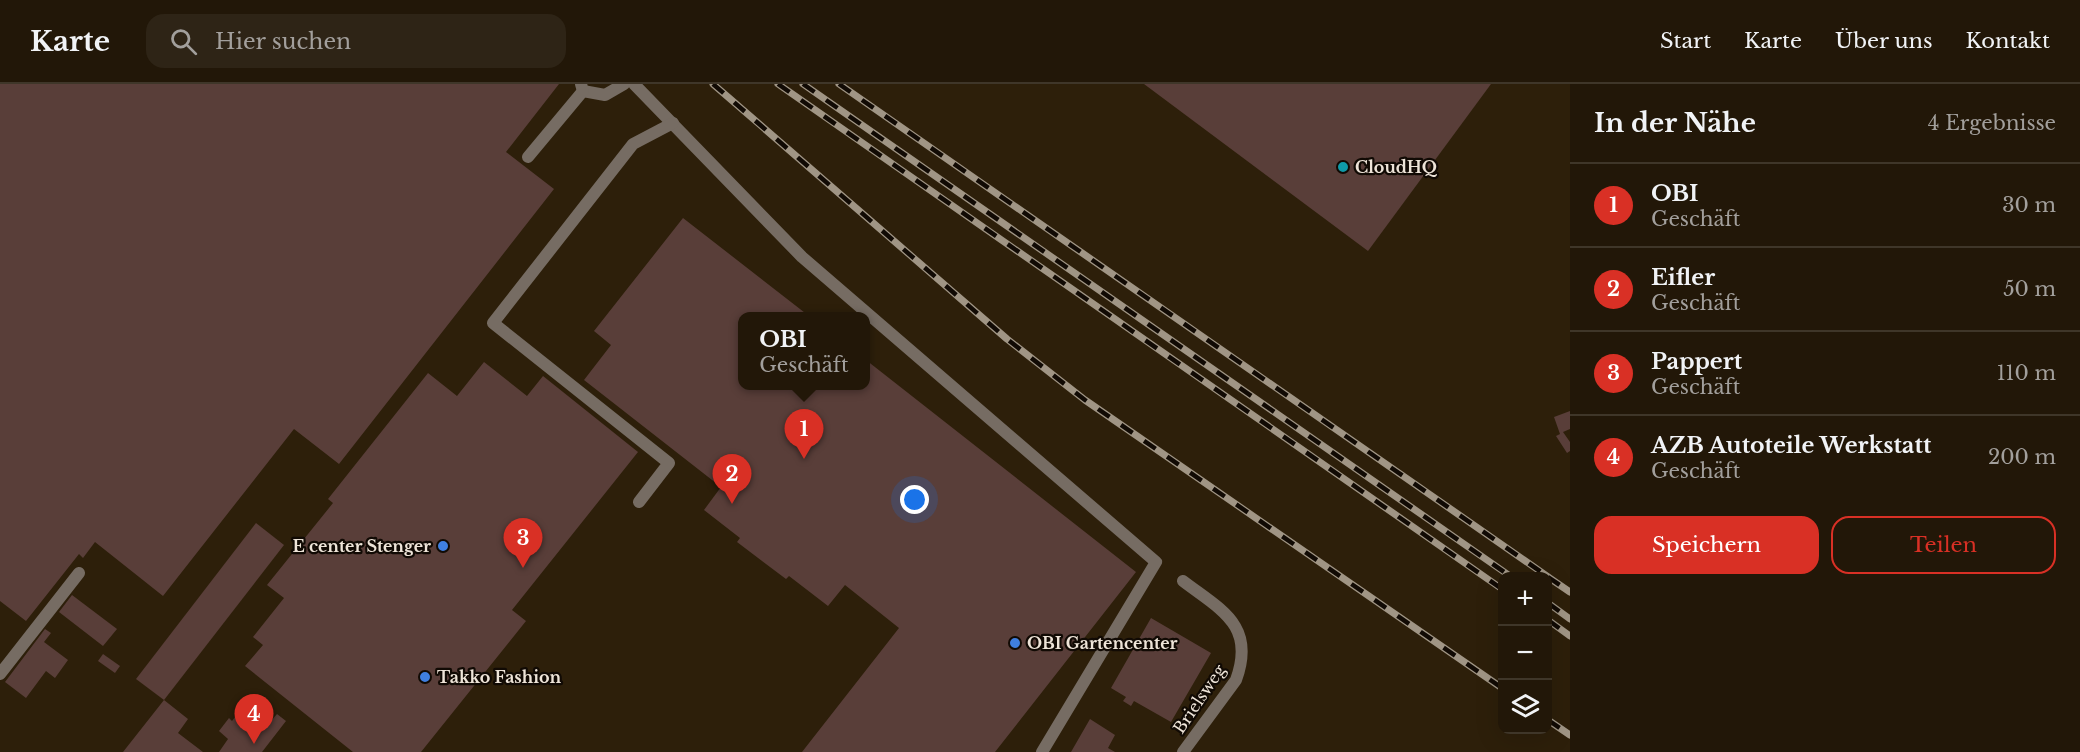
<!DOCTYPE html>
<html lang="de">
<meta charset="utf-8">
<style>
body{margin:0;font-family:"Libre Baskerville",serif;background:#2e2416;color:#f1f3f6}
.controls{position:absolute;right:18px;bottom:18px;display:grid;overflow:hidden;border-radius:12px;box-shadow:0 6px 24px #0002}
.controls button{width:54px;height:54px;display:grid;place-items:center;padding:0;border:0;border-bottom:2px solid #3f3629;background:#221708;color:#f1f3f6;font:30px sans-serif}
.you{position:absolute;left:915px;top:416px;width:21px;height:21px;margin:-15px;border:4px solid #fff;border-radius:50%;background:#1a73e8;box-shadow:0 0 0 9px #1a73e833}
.badge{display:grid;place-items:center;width:39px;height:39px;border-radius:50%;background:#d93025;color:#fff;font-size:20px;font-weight:700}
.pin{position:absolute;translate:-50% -50px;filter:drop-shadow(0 2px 3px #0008)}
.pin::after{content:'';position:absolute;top:32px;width:21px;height:18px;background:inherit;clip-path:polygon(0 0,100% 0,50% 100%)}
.popup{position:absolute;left:738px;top:228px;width:132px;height:78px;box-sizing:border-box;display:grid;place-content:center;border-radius:12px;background:#221708;filter:drop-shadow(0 2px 4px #0005);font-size:20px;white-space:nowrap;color:#a29f9c}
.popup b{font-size:22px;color:#f1f3f6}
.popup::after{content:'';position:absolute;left:50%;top:100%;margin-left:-12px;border:12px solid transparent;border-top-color:#221708}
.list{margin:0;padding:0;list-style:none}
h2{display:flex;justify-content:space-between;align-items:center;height:78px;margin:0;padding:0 24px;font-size:26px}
h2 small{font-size:20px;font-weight:400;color:#a29f9c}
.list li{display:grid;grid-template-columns:39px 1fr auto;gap:18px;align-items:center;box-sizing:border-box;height:84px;padding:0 24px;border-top:2px solid #3f3629}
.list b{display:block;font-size:22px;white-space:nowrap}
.list p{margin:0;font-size:20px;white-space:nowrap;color:#a29f9c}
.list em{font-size:20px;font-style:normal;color:#a29f9c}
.actions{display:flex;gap:12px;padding:18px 24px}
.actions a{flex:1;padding:14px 0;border:2px solid #d93025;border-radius:18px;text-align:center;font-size:21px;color:#d93025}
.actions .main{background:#d93025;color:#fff}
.icon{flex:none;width:33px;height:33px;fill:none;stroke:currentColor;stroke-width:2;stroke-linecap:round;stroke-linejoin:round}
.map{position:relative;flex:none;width:1570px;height:668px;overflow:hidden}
header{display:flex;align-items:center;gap:36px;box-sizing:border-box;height:84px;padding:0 30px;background:#221708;border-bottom:2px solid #3f3629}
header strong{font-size:28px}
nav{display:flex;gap:33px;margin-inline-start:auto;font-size:21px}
.search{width:420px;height:54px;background:#2e2416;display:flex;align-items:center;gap:15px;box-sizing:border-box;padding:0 21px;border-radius:18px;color:#a29f9c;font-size:22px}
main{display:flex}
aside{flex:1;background:#221708}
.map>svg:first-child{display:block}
</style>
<header>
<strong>Karte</strong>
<div class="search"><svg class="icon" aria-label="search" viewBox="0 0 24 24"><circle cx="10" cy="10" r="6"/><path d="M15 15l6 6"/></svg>Hier suchen</div>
<nav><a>Start</a><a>Karte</a><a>Über uns</a><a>Kontakt</a></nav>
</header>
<main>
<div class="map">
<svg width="1570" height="668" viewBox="0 0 1570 668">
<rect width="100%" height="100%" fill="#2d1f0a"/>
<!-- building -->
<g fill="#593e39">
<path d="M0,0H559L506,68L554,105L339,380L294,345L163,512L95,458L83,474L79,470L26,537L0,517Z"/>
<path d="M1144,0H1491L1368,167Z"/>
<path d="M683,134L809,232H742V302H866V276L1136,488L995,668H802L899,544L845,501L828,522L789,492L786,495L737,458L740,454L704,426L721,403L584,296L611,261L594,247Z"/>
<path d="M484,278L527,312L543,292L638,368L512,526L526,537L421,668H353L245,582L263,561L253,553L284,514L267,501L333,419L328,415L428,289L457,312Z"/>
<path d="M1570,327V345L1563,348L1570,358V367L1567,369L1556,352L1560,350L1554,333Z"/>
<path d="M256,439L284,461L164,616L136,595Z"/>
<path d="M72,511L117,545L103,562L59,528Z"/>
<path d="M1151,534L1211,569L1171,638L1134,617L1131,622L1123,617L1126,613L1111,604Z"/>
<path d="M45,545L51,549L44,558L68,576L55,594L46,587L26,614L5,598Z"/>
<path d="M103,570L120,582L115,589L98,577Z"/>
<path d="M164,616L188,635L178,649L203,668H123Z"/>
<path d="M246,619L270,638L277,630L286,637L262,668H219L228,655L219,647L229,634L232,637Z"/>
<path d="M1090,635L1115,651L1108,664L1115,668H1071Z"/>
</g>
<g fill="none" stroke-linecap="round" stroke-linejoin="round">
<!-- service -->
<g stroke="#766c63" stroke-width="12">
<path d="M581,0L583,7L605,11L624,0"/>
<path d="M634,0L802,173L1156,478L1042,668"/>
<path d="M528,73L583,7"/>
<path d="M639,418L669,379L493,239L633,60L673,39"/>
<path d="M1183,668L1236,596C1256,541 1221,526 1183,497"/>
</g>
<!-- minor -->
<path stroke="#766c63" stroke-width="12" d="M0,590L79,489"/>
<defs>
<g id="rail">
<path d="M713,0L1007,255L1085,316L1502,604"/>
<path d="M778,0L1502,505"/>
<path d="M803,0L1510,492"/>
<path d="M839,0L1547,492"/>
<path d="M1548,493L1570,508"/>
<path d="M1548,519L1570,535"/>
<path d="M1548,536L1570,552"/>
<path d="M1548,636L1570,651"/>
</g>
</defs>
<!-- rail casing -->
<use href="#rail" stroke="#a09585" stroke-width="7"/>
<!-- rail -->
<use href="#rail" stroke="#110a04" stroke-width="4.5" stroke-dasharray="14" stroke-linecap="butt"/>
</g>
<!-- markers -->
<circle fill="#0f9aa8" stroke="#110a04" stroke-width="2" cx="1343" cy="83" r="6"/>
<g fill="#3f7fe0" stroke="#110a04" stroke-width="2">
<circle cx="443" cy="462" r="6"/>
<circle cx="1015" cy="559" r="6"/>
<circle cx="425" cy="593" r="6"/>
</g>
<g text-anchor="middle" stroke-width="4.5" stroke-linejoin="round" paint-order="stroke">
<!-- poi labels -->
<g font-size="16" font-weight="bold" fill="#eee4d8" stroke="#110a04" text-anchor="start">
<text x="1355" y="89">CloudHQ</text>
<text x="431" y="468" text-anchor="end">E center Stenger</text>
<text x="1027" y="565">OBI Gartencenter</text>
<text x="437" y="599">Takko Fashion</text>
</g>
<!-- street labels -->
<g font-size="16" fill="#eee4d8" stroke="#110a04">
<text transform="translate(1199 615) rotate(-56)" y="6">Brielsweg</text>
</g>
</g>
</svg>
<div class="controls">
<button>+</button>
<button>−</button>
<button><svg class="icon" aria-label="layers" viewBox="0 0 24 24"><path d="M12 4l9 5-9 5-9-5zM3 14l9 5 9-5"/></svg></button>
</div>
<div class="you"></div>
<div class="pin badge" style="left:804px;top:375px">1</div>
<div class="popup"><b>OBI</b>Geschäft</div>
<div class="pin badge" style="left:732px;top:420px">2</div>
<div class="pin badge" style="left:523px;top:484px">3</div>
<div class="pin badge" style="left:254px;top:660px">4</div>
</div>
<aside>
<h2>In der Nähe<small>4 Ergebnisse</small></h2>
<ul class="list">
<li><span class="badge">1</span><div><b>OBI</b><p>Geschäft</p></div><em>30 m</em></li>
<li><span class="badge">2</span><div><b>Eifler</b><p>Geschäft</p></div><em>50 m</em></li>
<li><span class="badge">3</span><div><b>Pappert</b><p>Geschäft</p></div><em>110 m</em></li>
<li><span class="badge">4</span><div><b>AZB Autoteile Werkstatt</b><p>Geschäft</p></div><em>200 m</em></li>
</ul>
<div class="actions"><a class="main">Speichern</a><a>Teilen</a></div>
</aside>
</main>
